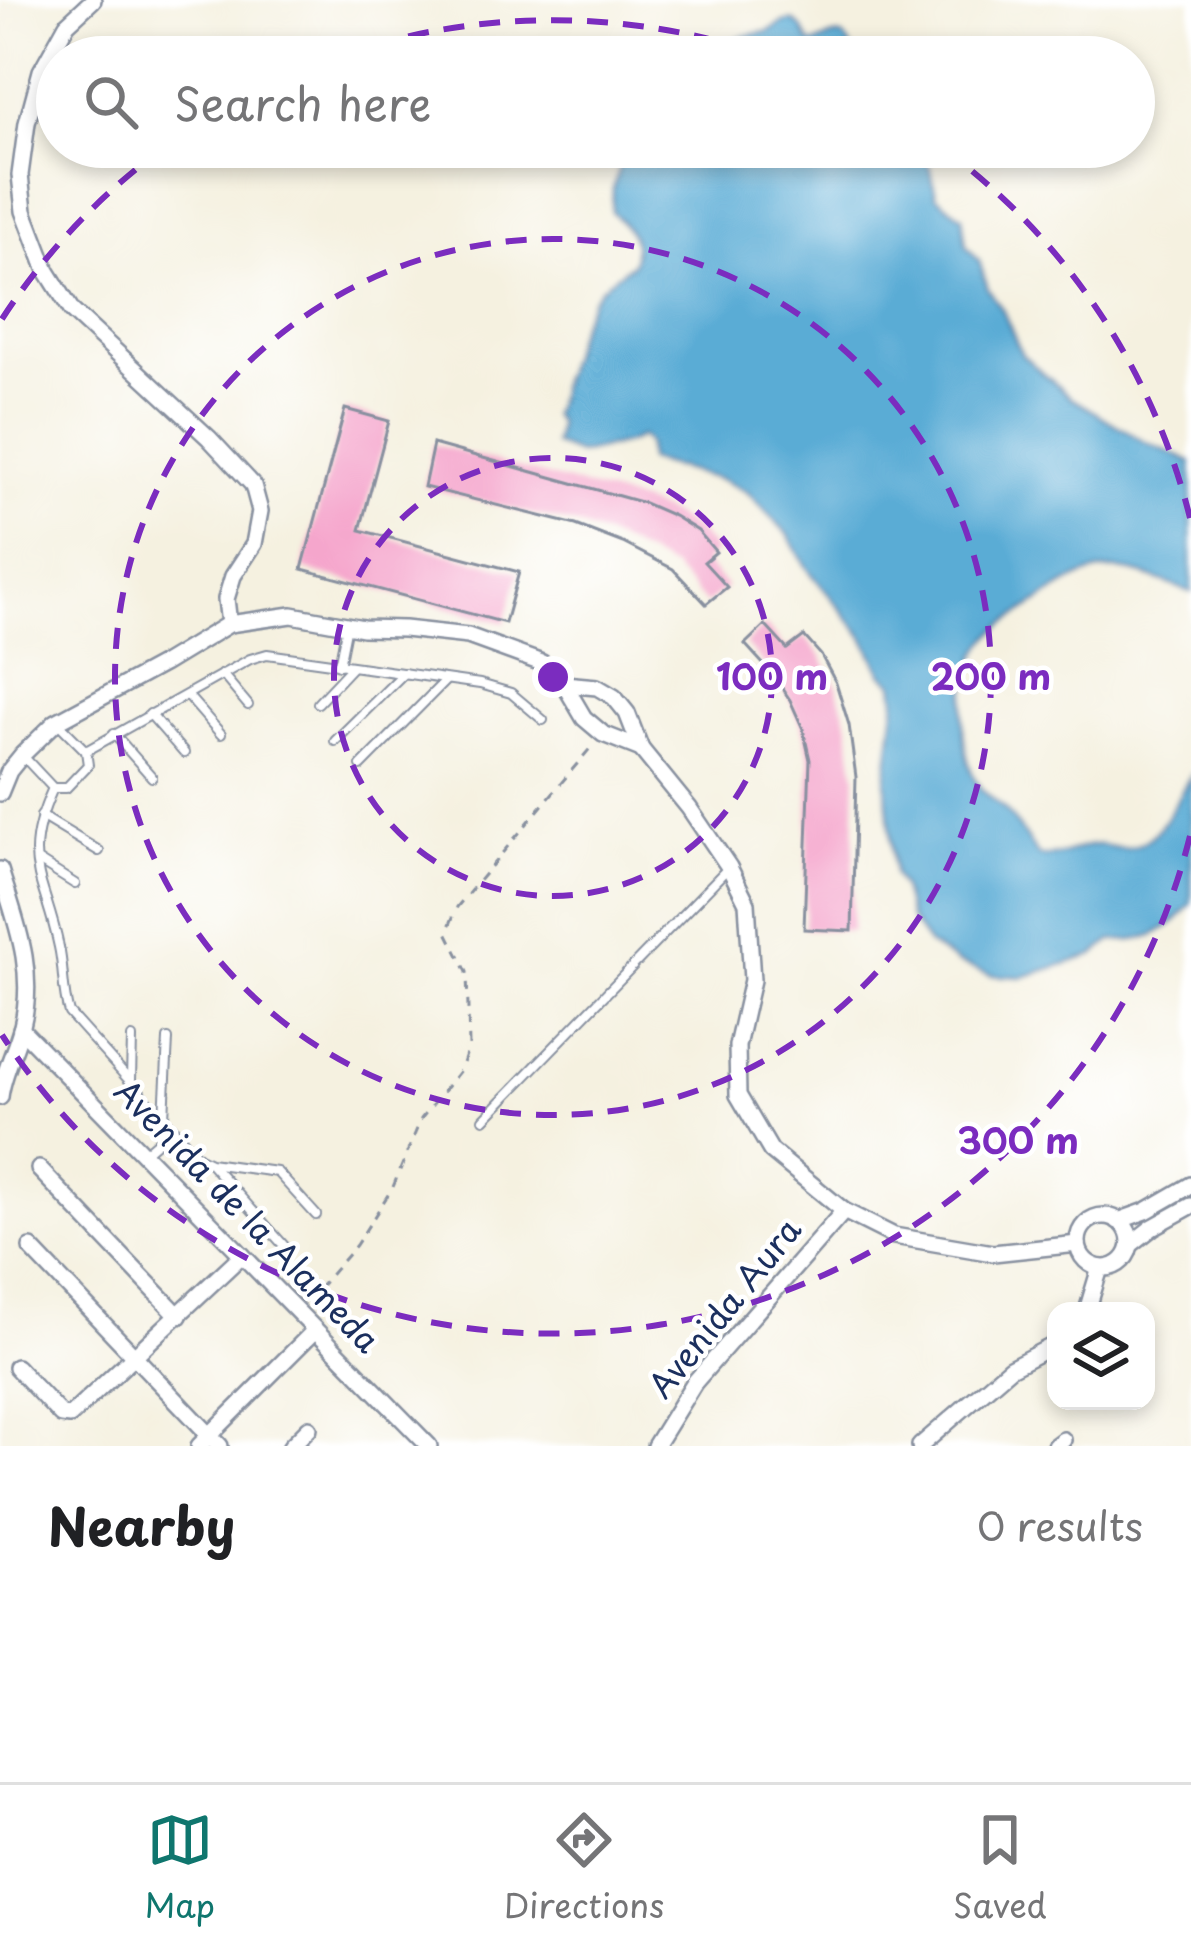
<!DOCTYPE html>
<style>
body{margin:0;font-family:"Playpen Sans",sans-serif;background:#f2f2f2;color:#202124}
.controls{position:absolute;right:36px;bottom:36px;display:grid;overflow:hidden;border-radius:24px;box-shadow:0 6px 18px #0003}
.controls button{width:108px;height:108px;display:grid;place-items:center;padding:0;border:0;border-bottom:3px solid #e0e0e0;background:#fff;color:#202124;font:60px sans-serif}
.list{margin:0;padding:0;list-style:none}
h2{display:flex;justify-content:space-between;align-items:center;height:156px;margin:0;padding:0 48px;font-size:51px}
h2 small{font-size:39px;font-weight:400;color:#757577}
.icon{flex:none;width:66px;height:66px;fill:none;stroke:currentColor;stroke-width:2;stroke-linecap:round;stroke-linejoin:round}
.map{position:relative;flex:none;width:1191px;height:1446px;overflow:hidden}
.search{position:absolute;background:#fff;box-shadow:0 6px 18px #0003;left:36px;right:36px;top:36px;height:132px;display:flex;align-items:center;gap:30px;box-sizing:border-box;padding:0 42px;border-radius:66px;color:#757577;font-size:45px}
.sheet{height:336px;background:#fff}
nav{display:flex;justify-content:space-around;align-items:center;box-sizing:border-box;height:168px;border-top:3px solid #e0e0e0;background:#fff;font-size:33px;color:#757577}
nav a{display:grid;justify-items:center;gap:6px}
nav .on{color:#0f766e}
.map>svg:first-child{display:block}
</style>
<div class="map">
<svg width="1191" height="1446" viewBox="0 0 1191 1446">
<rect width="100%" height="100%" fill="#fff"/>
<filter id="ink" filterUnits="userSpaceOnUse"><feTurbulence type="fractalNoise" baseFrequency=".00833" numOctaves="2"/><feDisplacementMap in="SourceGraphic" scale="24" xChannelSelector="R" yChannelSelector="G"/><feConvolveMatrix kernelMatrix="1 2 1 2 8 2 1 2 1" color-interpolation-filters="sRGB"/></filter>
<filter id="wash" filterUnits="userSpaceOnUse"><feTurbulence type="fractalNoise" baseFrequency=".004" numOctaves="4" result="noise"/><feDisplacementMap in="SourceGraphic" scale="48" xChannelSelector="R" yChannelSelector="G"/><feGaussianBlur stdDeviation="2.7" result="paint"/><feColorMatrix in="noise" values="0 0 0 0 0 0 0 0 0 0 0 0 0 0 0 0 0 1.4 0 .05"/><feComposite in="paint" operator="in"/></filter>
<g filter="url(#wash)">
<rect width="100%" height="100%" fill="#f5f1e0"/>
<!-- water -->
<g fill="#5aacd5" stroke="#3a6e9a" stroke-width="3">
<path d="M793,21L802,28L809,43L816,44C838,32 846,30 854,57H713C735,35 737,38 766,32C777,29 780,22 793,21Z"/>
<path d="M626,147H919L931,170L936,196L962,216L966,246L979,261L988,289L1002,309L1022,355L1071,398L1145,442L1191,461V592C1167,584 1137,569 1111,570C1086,570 1063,586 1043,599C1027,610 1004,622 990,637C961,668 957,731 971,770C978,792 991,796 1006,811C1019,824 1027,842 1039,856C1062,858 1073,848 1094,845C1104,843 1113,849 1123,848C1162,845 1173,803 1191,775V897L1190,905L1176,921L1154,935L1134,940L1111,941L1094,955L1023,977L991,975L958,963L929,945L910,919L902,888L894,874L886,781L896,700L894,683L882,673L864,637L807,568L788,534L747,492L722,480L648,460L647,443L641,436L630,442L578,454L554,444L558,423L552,415C560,383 579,310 602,287C611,278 623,271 633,263C638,237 630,230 612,212L613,188Z"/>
</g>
<g id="blocks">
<!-- building -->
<g fill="#f5a6cc">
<path d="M345,409L389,421L360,530L519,572L505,623L302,569Z"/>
<path d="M433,444L644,503L674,516L698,531L716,552L704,562L727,587L706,604L673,569L623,543L576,525L424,487Z"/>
<path d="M765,625L787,649L804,636L821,655L836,683L849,725L856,777L852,931L804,929L810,760L803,729L790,700L774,676L745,644Z"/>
</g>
</g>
</g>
<g filter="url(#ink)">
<use href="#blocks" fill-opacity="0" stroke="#88909f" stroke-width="3"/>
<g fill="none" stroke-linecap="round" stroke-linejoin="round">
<defs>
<g id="lane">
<path d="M339,665L347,625"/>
<path d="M222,674L248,705"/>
<path d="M187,695L221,734"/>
<path d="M318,703L351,668"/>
<path d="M150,714L184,753"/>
<path d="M114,734L152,777"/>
<path d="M335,741L404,673"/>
<path d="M86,751L250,659L267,654L480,684L511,693L543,720"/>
<path d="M23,756L53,788C19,864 44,875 59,947C64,969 62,991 69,1013L198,1157L210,1163L277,1172L316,1215"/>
<path d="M361,766L446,680"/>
<path d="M53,788H66L88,765L86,751L57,722"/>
<path d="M41,816L99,851"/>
<path d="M37,860L75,884"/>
<path d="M131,1080L132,1038"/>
<path d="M164,1117L168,1039"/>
<path d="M484,1119L728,868"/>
<path d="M143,1154L173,1128"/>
<path d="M211,1164L286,1248"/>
</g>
<g id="street">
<path d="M93,0L67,24L41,71L27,123L20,175L24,211L47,271L72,311L209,438L253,485L260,511L254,544L233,576L226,599L229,624"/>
<path d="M564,684L597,687L614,697L627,713L641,749L689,808L729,867L747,903L752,980L737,1046L738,1095L771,1151L844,1211L894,1236L993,1253L1078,1244"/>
<path d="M0,793L9,771L22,755L56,722L163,664L229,624L292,615L363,628L404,629L468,636L542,663L564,684L584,718L603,734L641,749"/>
<path d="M0,870C16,922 36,971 22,1026C16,1050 3,1072 0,1097"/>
<path d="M21,1029L429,1446"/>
<path d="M39,1169L179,1316"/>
<circle cx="1104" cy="1242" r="26"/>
<path d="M1118,1221L1146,1211L1191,1185"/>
<path d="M1130,1245L1153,1227L1191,1206"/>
<path d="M31,1248L220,1446"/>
<path d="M1087,1311L1100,1268"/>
<path d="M16,1367L61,1415L70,1416L242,1255"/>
<path d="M199,1446L315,1330"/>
<path d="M291,1446L309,1428"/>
<path d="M655,1446L694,1383L844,1211"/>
<path d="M920,1446L1010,1368L1056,1344"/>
<path d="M1055,1446L1063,1440"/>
</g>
</defs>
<!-- lane casing -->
<use href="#lane" stroke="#88909f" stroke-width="12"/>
<!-- street casing -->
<use href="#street" stroke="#88909f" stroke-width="20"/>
<!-- path -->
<path stroke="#88909f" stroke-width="3" stroke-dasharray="9 9" stroke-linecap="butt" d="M307,1302L356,1245L393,1187L421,1119L461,1069L469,1046L467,972L447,932L457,907L593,745"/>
<!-- lane -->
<use href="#lane" stroke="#fff" stroke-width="8"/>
<!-- street -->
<use href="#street" stroke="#fff" stroke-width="15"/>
</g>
</g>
<!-- distance rings -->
<g fill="none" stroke="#7b2cbf" stroke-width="6" stroke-dasharray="21 15">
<circle cx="553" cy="677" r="219"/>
<circle cx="553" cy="677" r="438"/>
<path d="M1190 836A657 657 0 0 1 2 1035M2 319A657 657 0 0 1 162 149M339 56A657 657 0 0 1 767 56M944 149A657 657 0 0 1 1190 518"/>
</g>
<g text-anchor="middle" stroke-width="9" stroke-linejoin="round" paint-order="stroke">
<!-- street labels -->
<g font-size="33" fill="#1b2f5e" stroke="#fff">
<text transform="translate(247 1216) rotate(46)" y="12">Avenida de la Alameda</text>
<text transform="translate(725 1308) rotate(-51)" y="12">Avenida Aura</text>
</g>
</g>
<circle cx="553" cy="677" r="18" fill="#7b2cbf" stroke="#fff" stroke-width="6"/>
<g font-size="36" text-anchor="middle" font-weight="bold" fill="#7b2cbf" stroke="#fff" stroke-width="9" stroke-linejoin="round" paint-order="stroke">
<text x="772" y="690">100 m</text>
<text x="991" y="690">200 m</text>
<text x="1018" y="1154">300 m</text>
</g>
</svg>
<div class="controls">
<button><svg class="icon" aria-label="layers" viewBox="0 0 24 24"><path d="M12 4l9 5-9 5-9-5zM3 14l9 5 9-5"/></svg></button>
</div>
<div class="search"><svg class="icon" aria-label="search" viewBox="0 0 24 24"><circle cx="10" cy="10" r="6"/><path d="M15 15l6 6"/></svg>Search here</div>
</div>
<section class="sheet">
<h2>Nearby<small>0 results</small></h2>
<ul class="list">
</ul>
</section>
<nav>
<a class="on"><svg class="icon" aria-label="map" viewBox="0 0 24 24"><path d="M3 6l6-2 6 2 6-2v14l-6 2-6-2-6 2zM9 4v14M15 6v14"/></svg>Map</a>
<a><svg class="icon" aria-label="directions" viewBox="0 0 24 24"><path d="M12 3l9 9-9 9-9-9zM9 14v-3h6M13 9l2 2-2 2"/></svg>Directions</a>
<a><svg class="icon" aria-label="saved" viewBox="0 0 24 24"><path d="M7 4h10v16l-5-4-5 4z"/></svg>Saved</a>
</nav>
